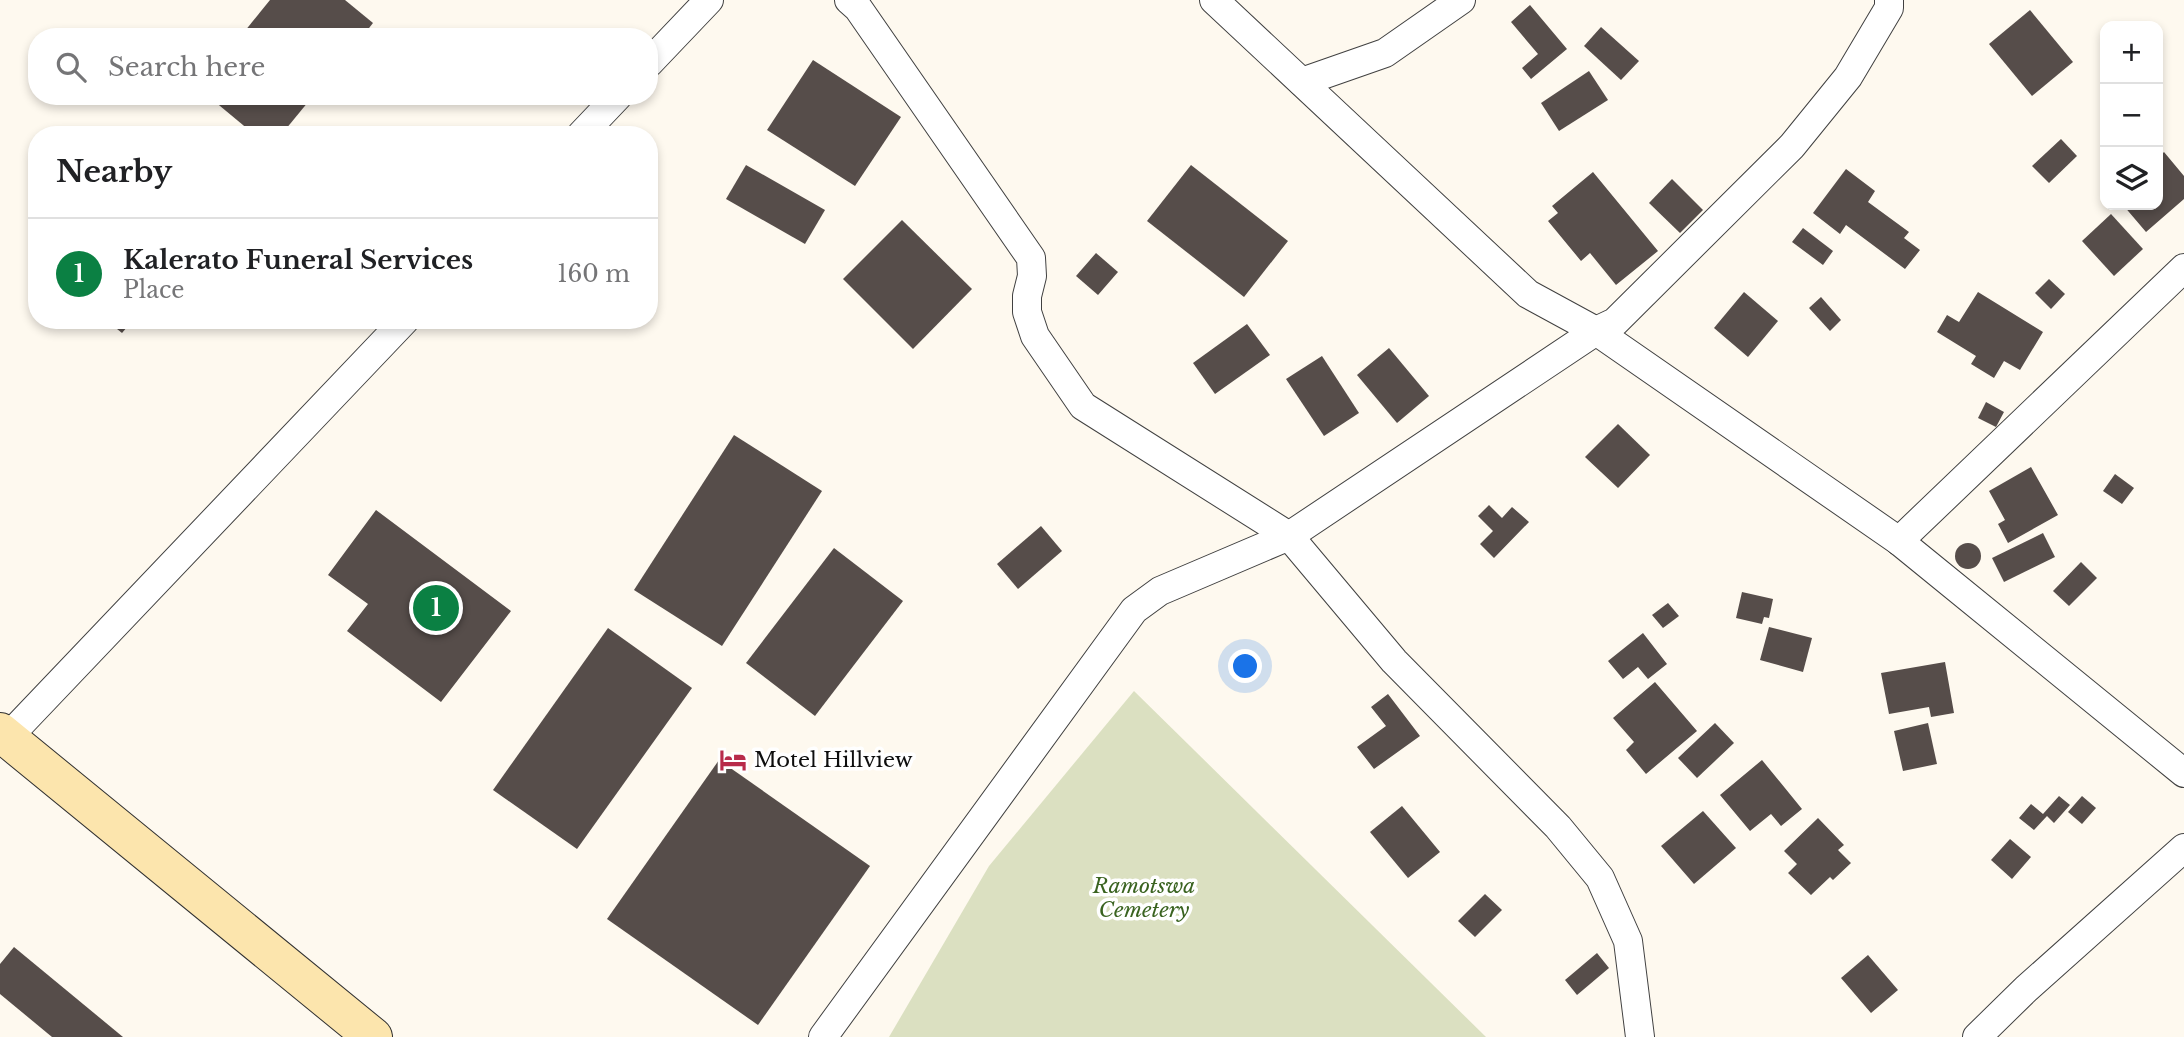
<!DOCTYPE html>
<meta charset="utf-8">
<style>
body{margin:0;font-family:"Libre Baskerville",serif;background:#f2f2f2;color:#202124}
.controls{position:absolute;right:21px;top:21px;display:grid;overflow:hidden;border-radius:14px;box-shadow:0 4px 10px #0003}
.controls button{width:63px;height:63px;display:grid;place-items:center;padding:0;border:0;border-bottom:2px solid #e0e0e0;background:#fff;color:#202124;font:35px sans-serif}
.you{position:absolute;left:1246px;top:667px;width:24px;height:24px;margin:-18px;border:5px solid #fff;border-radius:50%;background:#1a73e8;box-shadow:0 0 0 10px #1a73e833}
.badge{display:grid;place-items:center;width:46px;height:46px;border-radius:50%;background:#0b8043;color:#fff;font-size:23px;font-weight:700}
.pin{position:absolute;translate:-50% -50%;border:4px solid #fff;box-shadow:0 2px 7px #0006}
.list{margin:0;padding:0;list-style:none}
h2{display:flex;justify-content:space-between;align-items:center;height:91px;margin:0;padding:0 28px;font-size:30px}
h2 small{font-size:23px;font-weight:400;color:#757577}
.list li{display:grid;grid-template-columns:46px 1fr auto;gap:21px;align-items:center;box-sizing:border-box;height:112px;padding:0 28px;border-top:2px solid #e0e0e0}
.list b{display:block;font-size:26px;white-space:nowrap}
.list p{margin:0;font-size:23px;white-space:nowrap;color:#757577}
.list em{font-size:23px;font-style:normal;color:#757577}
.icon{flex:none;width:38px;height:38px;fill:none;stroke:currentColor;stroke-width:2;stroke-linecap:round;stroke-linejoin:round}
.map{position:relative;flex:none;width:2184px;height:1037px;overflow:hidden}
.search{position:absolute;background:#fff;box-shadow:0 4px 10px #0003;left:28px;top:28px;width:630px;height:77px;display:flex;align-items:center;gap:18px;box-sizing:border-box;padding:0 24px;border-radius:28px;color:#757577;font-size:26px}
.panel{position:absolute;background:#fff;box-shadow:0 4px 10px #0003;left:28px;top:126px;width:630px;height:203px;border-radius:28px}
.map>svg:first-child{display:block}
</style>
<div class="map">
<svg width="2184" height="1037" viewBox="0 0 2184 1037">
<rect width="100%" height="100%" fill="#fef9ef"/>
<!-- cemetery -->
<path fill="#dbe0c1" d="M1134,691L1486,1037H889L989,866Z"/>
<!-- building -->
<g fill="#564d4a">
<path d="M270,0H345L373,23L362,37H240Z"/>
<path d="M1530,5L1567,49L1531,79L1522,68L1538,54L1511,22Z"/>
<path d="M2030,10L2073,62L2032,96L1989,44Z"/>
<path d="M1601,27L1639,61L1621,80L1584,46Z"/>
<path d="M813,60L901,117L855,186L767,130Z"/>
<path d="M1589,71L1608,100L1559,131L1541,103Z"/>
<path d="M208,96H313L281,135H255Z"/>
<path d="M2061,139L2077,156L2049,183L2032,166Z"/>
<path d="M2164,152L2184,176V199L2146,232L2123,205H2158V158Z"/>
<path d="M746,165L825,210L805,244L726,199Z"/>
<path d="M1191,165L1288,241L1244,297L1147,221Z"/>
<path d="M1846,169L1875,191L1868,202L1909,232L1904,238L1920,250L1905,269L1846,225L1840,234L1813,213Z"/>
<path d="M1593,172L1658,251L1616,285L1590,253L1581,261L1548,221L1558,213L1552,206Z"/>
<path d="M1672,179L1703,210L1680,233L1649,203Z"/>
<path d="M2111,214L2143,249L2114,276L2082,241Z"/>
<path d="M902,220L972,289L913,349L843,279Z"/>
<path d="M1803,228L1833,251L1823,265L1792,242Z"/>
<path d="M1096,253L1118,272L1098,295L1076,276Z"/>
<path d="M2049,279L2065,294L2051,309L2035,293Z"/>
<path d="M1744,292L1778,321L1748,357L1714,328Z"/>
<path d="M1978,292L2043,332L2020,370L2004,361L1994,378L1971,364L1976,356L1937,332L1947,315L1959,322Z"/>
<path d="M1821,297L1841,320L1830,331L1809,308Z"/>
<path d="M106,320H133L122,333Z"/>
<path d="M1247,324L1270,355L1215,394L1193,363Z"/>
<path d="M1389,348L1429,396L1397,423L1357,375Z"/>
<path d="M1322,356L1359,413L1324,436L1286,379Z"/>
<path d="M1986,402L2004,412L1996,427L1978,418Z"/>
<path d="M1618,424L1650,455L1618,488L1585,457Z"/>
<path d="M734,435L822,491L722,646L634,590Z"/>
<path d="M2031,467L2058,515L2008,543L1998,524L2005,520L1989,491Z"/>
<path d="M2115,474L2134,488L2122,504L2103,491Z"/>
<path d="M1489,505L1502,518L1512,507L1529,522L1494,558L1480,544L1493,531L1478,516Z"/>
<path d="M376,510L511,611L441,702L347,631L368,604L328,575Z"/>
<path d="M1041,526L1062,551L1018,589L997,564Z"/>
<path d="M2043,533L2055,557L2004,582L1992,558Z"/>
<circle cx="1968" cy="556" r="13"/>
<path d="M834,548L903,601L815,716L746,663Z"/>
<path d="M2081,562L2097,578L2069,606L2053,591Z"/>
<path d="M1742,592L1773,599L1769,618L1764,617L1762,624L1736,618Z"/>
<path d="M1668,603L1679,616L1663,628L1652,615Z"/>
<path d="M1769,627L1812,638L1803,672L1760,660Z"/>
<path d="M608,628L692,688L577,849L493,790Z"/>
<path d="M1643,633L1667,664L1648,679L1638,667L1623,679L1608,661Z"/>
<path d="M1945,662L1954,713L1931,717L1929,707L1889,714L1881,673Z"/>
<path d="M1655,682L1697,731L1646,774L1626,750L1634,742L1613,718Z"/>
<path d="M1388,694L1420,736L1374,769L1357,747L1386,726L1371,707Z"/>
<path d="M1715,723L1734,743L1697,778L1678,758Z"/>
<path d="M1928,723L1937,764L1903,771L1894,731Z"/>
<path d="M719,760L870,866L758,1025L607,919Z"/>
<path d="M1762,760L1802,809L1781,826L1771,814L1750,831L1720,795Z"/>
<path d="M2059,796L2070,805L2054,823L2047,816L2034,830L2019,818L2031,804L2043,814Z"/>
<path d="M2082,796L2096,808L2082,824L2068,812Z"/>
<path d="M1402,806L1440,852L1408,878L1370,832Z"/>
<path d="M1703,811L1736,848L1694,884L1661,846Z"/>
<path d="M1818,818L1844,845L1838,850L1851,863L1833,880L1830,877L1811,895L1788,873L1797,864L1784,851Z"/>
<path d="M2010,839L2031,857L2012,879L1991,860Z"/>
<path d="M1485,894L1502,910L1475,937L1458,921Z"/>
<path d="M14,947L123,1037H52L0,994V964Z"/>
<path d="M1597,953L1609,968L1577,995L1565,980Z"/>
<path d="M1868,955L1898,990L1871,1013L1841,978Z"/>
</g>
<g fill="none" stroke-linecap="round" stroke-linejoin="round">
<defs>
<g id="street">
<path d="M849,0L858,8L1031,258L1032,276L1027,296V312L1035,336L1083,406L1289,536L1394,661L1558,827L1600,878L1628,941L1640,1037"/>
<path d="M1214,0L1528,294L1596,331L1899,541L2184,773"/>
<path d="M649,63L709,0"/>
<path d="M1302,82L1385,53L1461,0"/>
<path d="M581,135L618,96"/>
<path d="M1899,541L2184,268"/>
<path d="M7,738L405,320"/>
<path d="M823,1037L1134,610L1160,591L1289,536L1596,331L1615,322L1792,146L1848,77L1889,8V0"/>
<path d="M1977,1037L2026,989L2184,848"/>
</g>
<path id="secondary" d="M0,732L373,1037"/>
</defs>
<!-- street casing -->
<use href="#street" stroke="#414141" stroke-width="30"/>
<!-- secondary casing -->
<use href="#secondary" stroke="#303030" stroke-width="40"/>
<!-- street -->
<use href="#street" stroke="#fff" stroke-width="28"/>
<!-- secondary -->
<use href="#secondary" stroke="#fce5ad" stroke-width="38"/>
</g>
<!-- icons -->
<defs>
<symbol id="hotel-bare" viewBox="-9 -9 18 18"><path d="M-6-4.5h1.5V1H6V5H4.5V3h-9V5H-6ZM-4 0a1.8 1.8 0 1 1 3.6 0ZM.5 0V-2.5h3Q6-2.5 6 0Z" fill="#b82b4a" stroke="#fff" stroke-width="2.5" paint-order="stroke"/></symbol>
</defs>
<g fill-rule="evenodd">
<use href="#hotel-bare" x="714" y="741" width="38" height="38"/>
</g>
<g text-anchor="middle" stroke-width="7" stroke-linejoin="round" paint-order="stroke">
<!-- poi labels -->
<g font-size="21" fill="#0e0e0e" stroke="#fff" text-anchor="start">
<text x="754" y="767">Motel Hillview</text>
</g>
<!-- park labels -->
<g font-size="21" font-style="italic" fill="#3a6320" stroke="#fff">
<text x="1144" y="893">Ramotswa<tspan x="1144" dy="24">Cemetery</tspan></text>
</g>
</g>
</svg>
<div class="controls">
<button>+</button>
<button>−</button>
<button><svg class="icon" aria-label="layers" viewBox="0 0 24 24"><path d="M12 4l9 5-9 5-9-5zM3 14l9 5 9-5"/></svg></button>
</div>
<div class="you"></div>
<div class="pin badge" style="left:436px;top:608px">1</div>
<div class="search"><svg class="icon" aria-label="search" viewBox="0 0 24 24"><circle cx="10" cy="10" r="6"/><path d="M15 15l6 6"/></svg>Search here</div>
<section class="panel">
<h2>Nearby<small></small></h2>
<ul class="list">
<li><span class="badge">1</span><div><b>Kalerato Funeral Services</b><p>Place</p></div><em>160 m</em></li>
</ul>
</section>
</div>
